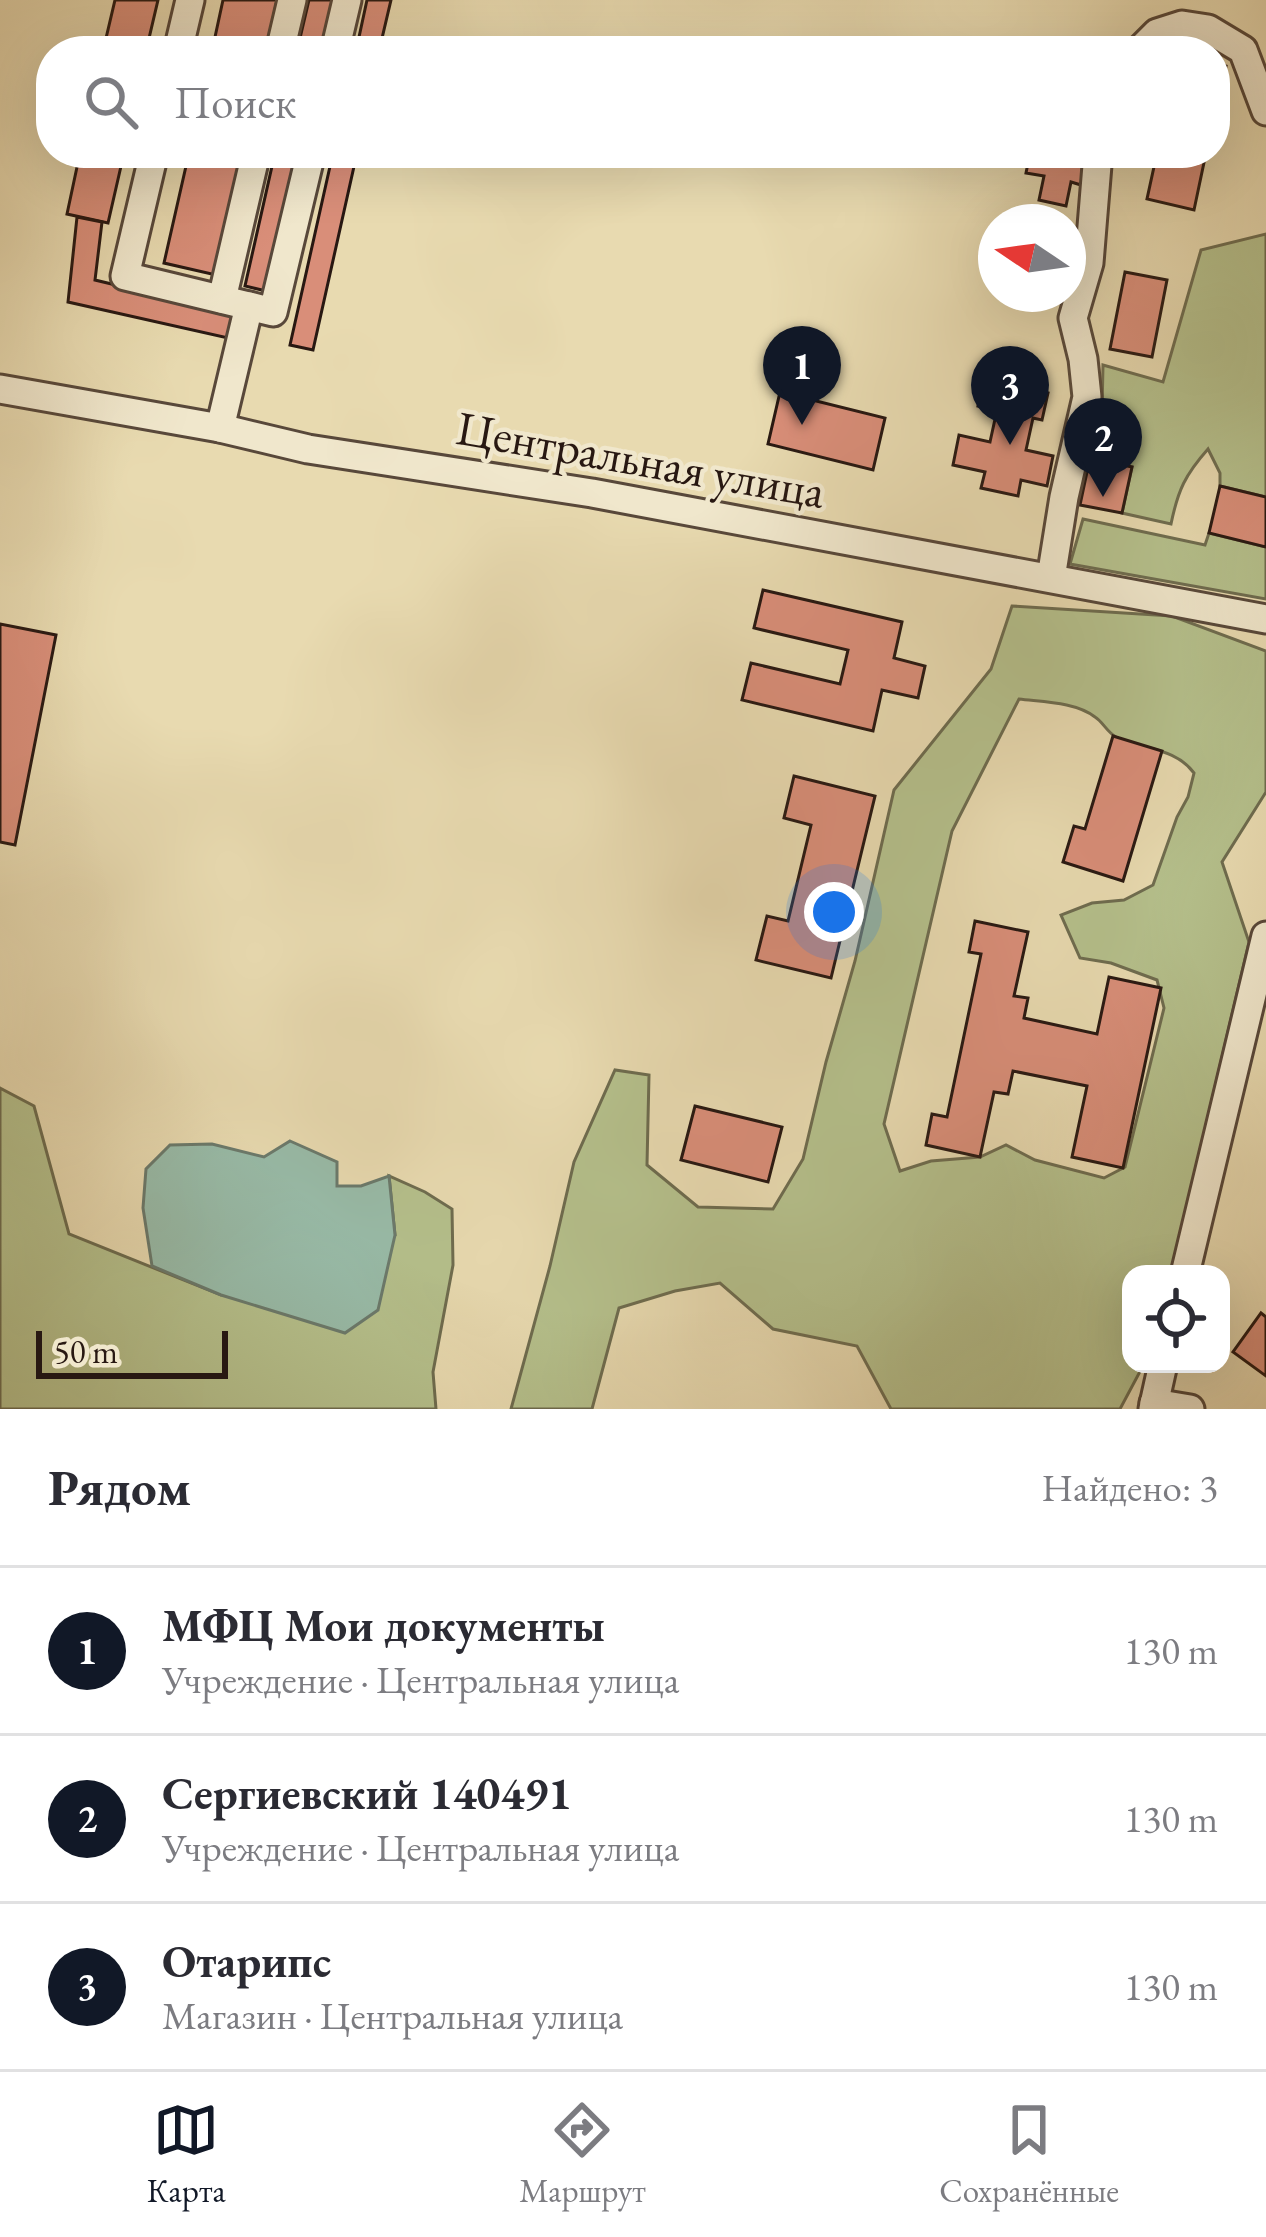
<!DOCTYPE html>
<html lang="ru">
<meta charset="utf-8">
<style>
body{margin:0;font-family:"EB Garamond",serif;background:#f7f7f7;color:#2b2b33}
.controls{position:absolute;right:36px;bottom:36px;display:grid;overflow:hidden;border-radius:24px;box-shadow:0 12px 48px #0002}
.controls button{width:108px;height:108px;display:grid;place-items:center;padding:0;border:0;border-bottom:3px solid #e1e1e2;background:#fff;color:#2b2b33;font:60px sans-serif}
.compass{position:absolute;left:978px;top:204px;width:108px;height:108px;border-radius:50%;background:#fff;box-shadow:0 12px 48px #0002;rotate:283deg}
.scale{position:absolute;left:36px;bottom:30px;width:192px;box-sizing:border-box;padding-left:12px;border:6px solid #281812;border-top:0;font-size:33px;line-height:42px;white-space:nowrap;color:#281812;-webkit-text-stroke:9px #f0e7cc;paint-order:stroke}
.you{position:absolute;left:834px;top:912px;width:42px;height:42px;margin:-30px;border:9px solid #fff;border-radius:50%;background:#1a73e8;box-shadow:0 0 0 18px #1a73e833}
.badge{display:grid;place-items:center;width:78px;height:78px;border-radius:50%;background:#111827;color:#fff;font-size:39px;font-weight:700}
.pin{position:absolute;translate:-50% -99px;filter:drop-shadow(0 3px 6px #0008)}
.pin::after{content:'';position:absolute;top:63px;width:42px;height:36px;background:inherit;clip-path:polygon(0 0,100% 0,50% 100%)}
.list{margin:0;padding:0;list-style:none}
h2{display:flex;justify-content:space-between;align-items:center;height:156px;margin:0;padding:0 48px;font-size:51px}
h2 small{font-size:39px;font-weight:400;color:#7c7c81}
.list li{display:grid;grid-template-columns:78px 1fr auto;gap:36px;align-items:center;box-sizing:border-box;height:168px;padding:0 48px;border-top:3px solid #e1e1e2}
.list b{display:block;font-size:45px;white-space:nowrap}
.list p{margin:0;font-size:39px;white-space:nowrap;color:#7c7c81}
.list em{font-size:39px;font-style:normal;color:#7c7c81}
.icon{flex:none;width:66px;height:66px;fill:none;stroke:currentColor;stroke-width:2;stroke-linecap:round;stroke-linejoin:round}
.map{position:relative;flex:none;width:1266px;height:1409px;overflow:hidden}
.search{position:absolute;background:#fff;box-shadow:0 12px 48px #0002;left:36px;right:36px;top:36px;height:132px;display:flex;align-items:center;gap:30px;box-sizing:border-box;padding:0 42px;border-radius:48px;color:#7c7c81;font-size:45px}
.sheet{height:660px;background:#fff}
nav{display:flex;justify-content:space-around;align-items:center;box-sizing:border-box;height:168px;border-top:3px solid #e1e1e2;background:#fff;font-size:33px;color:#7c7c81}
nav a{display:grid;justify-items:center;gap:6px}
nav .on{color:#111827}
.map>svg:first-child{display:block}
</style>
<div class="map">
<svg width="1266" height="1409" viewBox="0 0 1266 1409">
<rect width="100%" height="100%" fill="#e8dab0"/>
<filter id="stains"><feTurbulence type="fractalNoise" baseFrequency=".00167" numOctaves="4"/><feColorMatrix values="0 0 0 0 .2 0 0 0 0 .09 0 0 0 0 .02 0 0 0 .5 -.17"/></filter>
<radialGradient id="worn" r=".72"><stop offset=".6" stop-color="#630" stop-opacity="0"/><stop offset="1" stop-color="#630" stop-opacity=".3"/></radialGradient>
<!-- green -->
<g fill="#b5c08c" stroke="#6e6c4f" stroke-width="3" fill-rule="evenodd">
<path d="M1266,234V497L1220,486V473L1208,449C1185,475 1178,490 1171,524L1122,513L1132,467L1090,458L1102,412L1103,365L1163,382L1201,250Z"/>
<path d="M1083,519L1205,545L1209,533L1266,547V599L1070,564Z"/>
<path d="M1012,606L1172,616L1266,651V792L1222,862L1249,942L1171,1274H1131V1364H1144L1120,1409H891L857,1346L773,1329L720,1283L675,1291L619,1308L592,1409H511L550,1266L574,1162L615,1070L649,1075L647,1165L698,1207L773,1209L803,1159L826,1062L855,961L894,790L991,669ZM1019,699C1043,702 1076,702 1095,717C1103,722 1107,732 1116,737C1142,750 1175,747 1194,773L1188,797L1177,817L1153,885L1124,900L1092,903L1061,915L1080,958L1111,963L1157,980L1164,1008L1125,1167L1104,1178L1035,1160L1006,1145L980,1157L931,1161L900,1171L884,1124L952,831Z"/>
<path d="M0,1088L34,1106L69,1234L221,1295L395,1235L389,1176L425,1192L452,1209L453,1265L433,1372L436,1409H0Z"/>
</g>
<!-- water -->
<path fill="#98bba8" stroke="#6b7a6c" stroke-width="3" d="M290,1141L337,1162V1186H361L389,1176L395,1235L378,1310L345,1333L221,1295L152,1266L143,1208L146,1169L170,1145L212,1144L264,1157Z"/>
<!-- building -->
<g fill="#d98e79" stroke="#281812" stroke-width="3">
<path d="M115,0H158L146,51H103Z"/>
<path d="M223,0H277L266,51H212Z"/>
<path d="M309,0H335L323,51H297Z"/>
<path d="M367,0H391L379,51H356Z"/>
<path d="M1215,63L1226,66L1215,115Z"/>
<path d="M80,153H124L108,223L67,214Z"/>
<path d="M189,153H243L216,275L164,263Z"/>
<path d="M275,153H301L270,292L245,286Z"/>
<path d="M333,153H357L313,350L290,345Z"/>
<path d="M1030,153H1088L1081,185L1071,182L1066,206L1039,200L1044,176L1026,173Z"/>
<path d="M1157,153H1206L1194,210L1147,199Z"/>
<path d="M77,217L102,222L95,280L233,313L228,338L68,302Z"/>
<path d="M1125,272L1167,280L1152,357L1110,349Z"/>
<path d="M984,379L1048,393L1042,420L1033,418L1026,450L1053,456L1047,486L1021,480L1018,496L981,488L985,472L953,465L959,435L990,442L997,410L978,406Z"/>
<path d="M780,392L885,418L873,470L768,444Z"/>
<path d="M1090,458L1132,467L1122,513L1080,505Z"/>
<path d="M1220,486L1266,497V547L1209,533Z"/>
<path d="M763,590L902,622L894,658L925,666L918,698L882,690L873,731L742,700L751,663L840,684L848,650L754,628Z"/>
<path d="M0,624L56,635L15,845L0,842Z"/>
<path d="M1113,736L1162,751L1123,881L1063,862L1074,826L1085,829Z"/>
<path d="M794,776L875,796L831,978L756,960L767,916L788,921L811,825L784,818Z"/>
<path d="M975,921L1028,932L1014,996L1028,998L1024,1018L1097,1034L1109,977L1161,988L1123,1168L1072,1157L1087,1086L1013,1071L1008,1094L994,1092L980,1157L926,1145L932,1114L947,1117L981,954L969,952Z"/>
<path d="M695,1106L782,1127L768,1182L681,1160Z"/>
<path d="M1261,1313L1266,1317V1376L1233,1352Z"/>
</g>
<g fill="none" stroke-linecap="round" stroke-linejoin="round">
<defs>
<g id="minor">
<path d="M178,51L190,0"/>
<path d="M280,51L292,0"/>
<path d="M335,51L347,0"/>
<path d="M1139,51L1157,33L1182,25L1208,29L1243,50L1266,111"/>
<path d="M154,153L125,276L249,306"/>
<path d="M222,299L256,153"/>
<path d="M0,389L220,428L308,449L592,493L1266,619"/>
<path d="M220,428L249,306L273,312L311,153"/>
<path d="M1051,578L1064,497L1087,397L1083,359L1073,318L1089,263L1098,153"/>
<path d="M1185,1274L1266,936"/>
<path d="M1154,1403L1190,1409"/>
<path d="M1153,1409L1163,1364"/>
</g>
</defs>
<!-- minor casing -->
<use href="#minor" stroke="#58483a" stroke-width="33"/>
<!-- minor -->
<use href="#minor" stroke="#f0e7cc" stroke-width="27"/>
</g>
<g text-anchor="middle" stroke-width="9" stroke-linejoin="round" paint-order="stroke">
<!-- street labels -->
<g font-size="48" fill="#281812" stroke="#f0e7cc">
<text transform="translate(641 459) rotate(10)" y="17">Центральная улица</text>
</g>
</g>
<rect width="100%" height="100%" filter="url(#stains)"/>
<rect width="100%" height="100%" fill="url(#worn)"/>
</svg>
<div class="controls">
<button><svg class="icon" aria-label="locate" viewBox="0 0 24 24"><circle cx="12" cy="12" r="6"/><path d="M12 2v4M12 18v4M2 12h4M18 12h4"/></svg></button>
</div>
<svg class="compass" viewBox="-18 -18 36 36"><path d="M0-13l5 13h-10z" fill="#e53935"/><path d="M0 13l5-13h-10z" fill="#7c7c81"/></svg>
<div class="scale">50 m</div>
<div class="you"></div>
<div class="pin badge" style="left:802px;top:425px">1</div>
<div class="pin badge" style="left:1103px;top:497px">2</div>
<div class="pin badge" style="left:1010px;top:445px">3</div>
<div class="search"><svg class="icon" aria-label="search" viewBox="0 0 24 24"><circle cx="10" cy="10" r="6"/><path d="M15 15l6 6"/></svg>Поиск</div>
</div>
<section class="sheet">
<h2>Рядом<small>Найдено: 3</small></h2>
<ul class="list">
<li><span class="badge">1</span><div><b>МФЦ Мои документы</b><p>Учреждение · Центральная улица</p></div><em>130 m</em></li>
<li><span class="badge">2</span><div><b>Сергиевский 140491</b><p>Учреждение · Центральная улица</p></div><em>130 m</em></li>
<li><span class="badge">3</span><div><b>Отарипс</b><p>Магазин · Центральная улица</p></div><em>130 m</em></li>
</ul>
</section>
<nav>
<a class="on"><svg class="icon" aria-label="map" viewBox="0 0 24 24"><path d="M3 6l6-2 6 2 6-2v14l-6 2-6-2-6 2zM9 4v14M15 6v14"/></svg>Карта</a>
<a><svg class="icon" aria-label="directions" viewBox="0 0 24 24"><path d="M12 3l9 9-9 9-9-9zM9 14v-3h6M13 9l2 2-2 2"/></svg>Маршрут</a>
<a><svg class="icon" aria-label="saved" viewBox="0 0 24 24"><path d="M7 4h10v16l-5-4-5 4z"/></svg>Сохранённые</a>
</nav>
